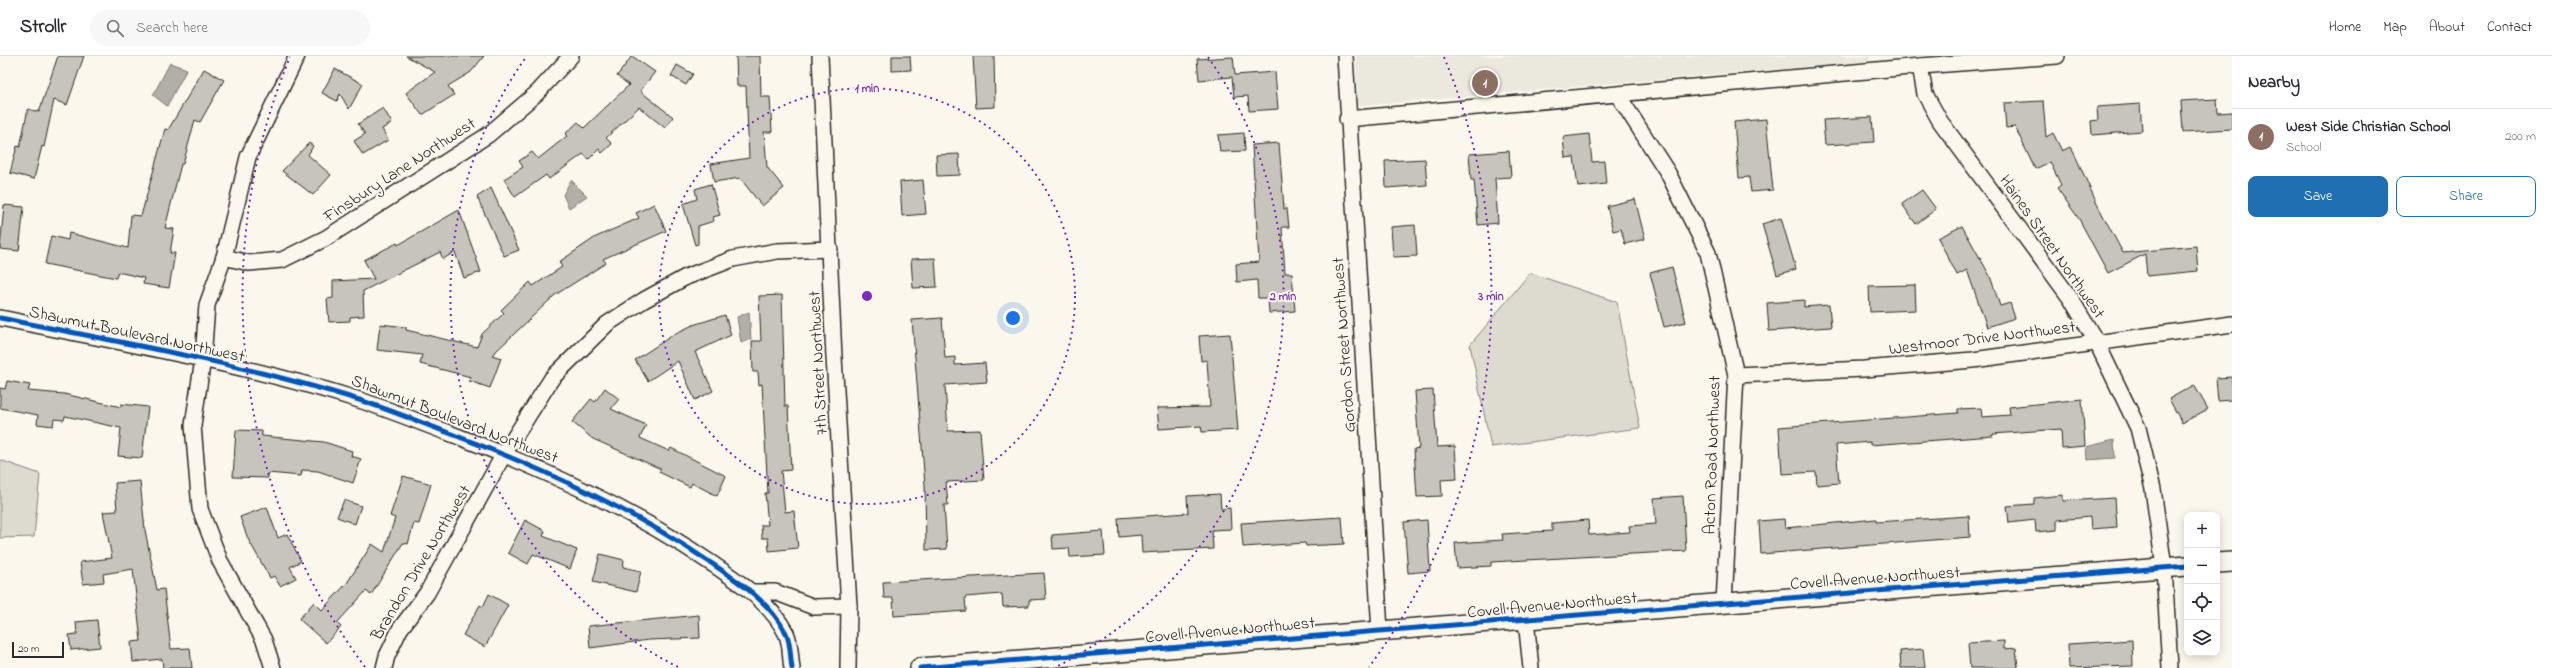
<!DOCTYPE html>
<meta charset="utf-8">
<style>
body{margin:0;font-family:"Indie Flower",sans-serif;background:#f7f7f7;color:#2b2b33}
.controls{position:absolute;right:12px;bottom:12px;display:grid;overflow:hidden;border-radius:8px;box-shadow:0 2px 10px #0003}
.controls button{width:36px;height:36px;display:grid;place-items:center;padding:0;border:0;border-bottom:1px solid #e1e1e2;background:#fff;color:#2b2b33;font:20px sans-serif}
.scale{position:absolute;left:12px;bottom:10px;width:52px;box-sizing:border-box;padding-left:4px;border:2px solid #2b2b2b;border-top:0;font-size:11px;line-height:14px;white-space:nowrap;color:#2b2b2b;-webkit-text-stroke:3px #fbf7ec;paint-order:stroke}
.you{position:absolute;left:1013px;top:262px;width:14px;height:14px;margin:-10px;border:3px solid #fff;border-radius:50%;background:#1a73e8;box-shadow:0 0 0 6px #1a73e833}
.badge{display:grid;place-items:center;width:26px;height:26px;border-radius:50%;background:#1f6fb2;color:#fff;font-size:13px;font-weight:700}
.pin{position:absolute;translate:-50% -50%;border:2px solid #fff;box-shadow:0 1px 4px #0006}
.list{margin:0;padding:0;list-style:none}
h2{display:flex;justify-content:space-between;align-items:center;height:52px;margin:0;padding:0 16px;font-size:17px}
h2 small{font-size:13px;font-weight:400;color:#7c7c81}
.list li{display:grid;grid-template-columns:26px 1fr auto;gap:12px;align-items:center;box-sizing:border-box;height:56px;padding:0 16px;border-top:1px solid #e1e1e2}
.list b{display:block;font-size:15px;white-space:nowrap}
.list p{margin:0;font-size:13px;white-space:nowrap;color:#7c7c81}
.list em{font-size:13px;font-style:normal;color:#7c7c81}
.actions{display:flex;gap:8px;padding:12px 16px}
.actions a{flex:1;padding:9px 0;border:1px solid #1f6fb2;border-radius:8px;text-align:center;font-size:14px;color:#1f6fb2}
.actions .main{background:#1f6fb2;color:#fff}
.icon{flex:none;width:22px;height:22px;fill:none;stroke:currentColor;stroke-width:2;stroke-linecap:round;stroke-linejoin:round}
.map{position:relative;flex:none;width:2232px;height:612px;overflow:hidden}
header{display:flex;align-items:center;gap:24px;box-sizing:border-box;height:56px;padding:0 20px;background:#fff;border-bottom:1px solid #e1e1e2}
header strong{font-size:19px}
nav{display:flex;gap:22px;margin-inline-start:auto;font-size:14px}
.search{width:280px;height:36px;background:#f7f7f7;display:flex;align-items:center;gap:10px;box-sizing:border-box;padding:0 14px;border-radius:22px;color:#7c7c81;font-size:15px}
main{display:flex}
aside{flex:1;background:#fff}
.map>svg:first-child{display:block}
</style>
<header>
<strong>Strollr</strong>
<div class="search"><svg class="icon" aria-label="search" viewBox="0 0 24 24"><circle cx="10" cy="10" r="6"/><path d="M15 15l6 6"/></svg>Search here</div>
<nav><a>Home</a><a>Map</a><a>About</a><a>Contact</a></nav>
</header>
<main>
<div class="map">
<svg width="2232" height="612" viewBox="0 0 2232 612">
<rect width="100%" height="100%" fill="#fbf7ec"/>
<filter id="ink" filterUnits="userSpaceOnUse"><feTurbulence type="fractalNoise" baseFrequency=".025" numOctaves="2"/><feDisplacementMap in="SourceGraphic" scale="8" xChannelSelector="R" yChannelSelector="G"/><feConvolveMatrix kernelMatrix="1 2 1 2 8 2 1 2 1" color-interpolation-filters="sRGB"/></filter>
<g filter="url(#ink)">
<!-- built -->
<path fill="#ebe8de" d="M1356,0H1869L1870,5L1357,50Z"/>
<!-- green -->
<g fill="#dddad0" stroke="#84827e">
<path d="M1530,217L1617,246L1640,372L1491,391L1470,289Z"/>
<path d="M0,404L40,418L34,481L0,482Z"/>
</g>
<!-- water -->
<g fill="#b1afa7" stroke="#7b7a75">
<path d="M170,7L187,13L167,50L153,39Z"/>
<path d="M571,124L587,140L569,152L563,139Z"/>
<path d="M749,256L751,283L741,287L737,261Z"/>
<path d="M2114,384L2115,402L2087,404L2086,391Z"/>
</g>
<!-- building -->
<g fill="#c7c4bc" stroke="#2b2b2b">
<path d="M58,0H84L67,49L54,44L44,91L42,90L34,123L10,117L17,90L20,91L28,53L39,56Z"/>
<path d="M406,0H484L471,16L448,30L454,39L422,59L406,37L435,16Z"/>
<path d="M632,0L655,16L640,35L673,61L665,72L639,51L606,82L612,88L602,97L599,93L589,103L583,98L549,123L546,119L515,141L504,123L523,111L519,105L532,96L538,103L567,80L565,78L578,66L584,72L629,29L617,20Z"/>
<path d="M736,0H760L761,41H770L772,76H764L767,111L784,132L762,150L740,122L714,126L711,108L749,102L746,30H737Z"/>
<path d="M892,0H910L911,14L892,15Z"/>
<path d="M973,0H994L995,51L976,52Z"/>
<path d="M1233,1L1235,19L1275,16L1278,53L1249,55L1248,40L1234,41L1232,21L1199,24L1197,3Z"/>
<path d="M677,9L693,18L686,29L671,20Z"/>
<path d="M204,13L224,24L200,66L195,64L183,108H181L165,172L174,173L170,197H175L169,232L143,228L144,222L118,216L116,222L45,208L51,180L68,184L69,177L128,192L131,159L141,160L165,73L168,74Z"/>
<path d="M335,13L363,28L349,53L340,38L337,45L322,37Z"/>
<path d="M2217,43L2218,57L2232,56V73L2183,76L2181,45Z"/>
<path d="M2043,45L2046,81L2053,77L2062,95L2070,91L2074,97L2098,150L2123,197L2196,190L2198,215L2147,220L2145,198L2108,217L2079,163L2057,132L2061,129L2050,106L2035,113L2015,71L2006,72L2004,47Z"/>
<path d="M2140,48L2142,75L2092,79L2091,65L2098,64L2097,51Z"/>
<path d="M383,52L392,67L382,73L388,84L363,99L354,85L365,78L358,68Z"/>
<path d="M1872,61L1874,86L1825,89L1823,64Z"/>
<path d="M1766,63L1773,134L1751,136L1749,121L1739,122L1734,66Z"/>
<path d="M1244,77L1245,95L1220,96L1218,79Z"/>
<path d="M1589,78L1592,106L1604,105L1606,128L1578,131L1574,101L1565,102L1563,81Z"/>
<path d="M309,87L313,90L308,99L331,119L313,139L282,115Z"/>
<path d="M1279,87L1284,153H1287L1289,171H1282L1285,217H1292L1295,255L1269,257L1268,242H1258L1257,224L1237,226L1236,208L1259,206L1252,89Z"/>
<path d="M1509,95L1511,121L1495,122L1498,167L1478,169L1474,124H1471L1469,98Z"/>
<path d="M959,98L960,119L937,120L936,99Z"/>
<path d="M1425,103L1427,129L1386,132L1385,105Z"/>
<path d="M923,124L926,158L902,160L900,126Z"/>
<path d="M711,128L720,159L713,161L714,165L698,170V188L695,189L683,148L697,143L695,133Z"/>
<path d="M491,132L519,194L504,200L477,141Z"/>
<path d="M1922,134L1936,153L1916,168L1902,148Z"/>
<path d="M1635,143L1645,183L1625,188L1621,173L1613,175L1607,150Z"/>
<path d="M654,148L666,175L603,203L606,207L555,239L492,299L501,302L490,332L469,325L471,321L420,308L422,299L377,294L380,268L406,271V274L477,291L482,278L504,257L501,254L530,226L533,230L562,211L559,206L596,181L639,162L636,157Z"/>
<path d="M4,149L24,151L19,195L0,193Z"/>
<path d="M459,154L481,216L464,222L455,196L443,203L440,196L363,235L364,260L350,261V265L329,266L327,243L333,242V225L374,223L364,204L397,187L398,189Z"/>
<path d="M1781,162L1796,213L1777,219L1762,168Z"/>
<path d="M1415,169L1417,200L1393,201L1391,171Z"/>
<path d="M1962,170L1990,220L2000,250L2010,247L2015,262L1987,271L1967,214L1957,219L1938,182Z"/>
<path d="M935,202L937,231L913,232L911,203Z"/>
<path d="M1672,211L1686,266L1664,271L1650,217Z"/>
<path d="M1915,229L1916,254L1870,256L1869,230Z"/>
<path d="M782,239L785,350H788L791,414L781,415L785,456L794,455L798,492L769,495L768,482H762L761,469H768L765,437H768L762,328L759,329L758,316H753L752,285H761L759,240Z"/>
<path d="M1804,244V251L1829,249L1831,271L1769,275L1767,247Z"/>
<path d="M725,259L731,279L695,296L713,335L695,344L678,305L648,325L635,304L676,277L693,269Z"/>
<path d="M942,262L945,302L955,301V309L985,307L987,326L945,329L948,375L980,374L984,424L946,426L948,449H944L947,493L926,494L925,429L912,264Z"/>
<path d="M1230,278L1238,374L1202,376L1201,370L1159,373L1157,352L1210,351L1207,304L1201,305L1199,280Z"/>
<path d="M2232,321V344L2218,345L2216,322Z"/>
<path d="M7,325L30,329L28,335L64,338L121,351V348L148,351L142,402L118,400L121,372L65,360L64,364L54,363L53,370L37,368L38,359L0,352V332L5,333Z"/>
<path d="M2194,329L2208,353L2182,367L2169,343Z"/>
<path d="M605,332L619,343L611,353L646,369L640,382L669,395L671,392L726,420L717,440L692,427L690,431L659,416L661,413L593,383L572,366L591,343L595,346Z"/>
<path d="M1433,334L1437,391L1455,390L1457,423L1441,424L1442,440L1417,441L1414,393L1419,392L1415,335Z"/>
<path d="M2082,343L2085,390L2062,392L2061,373L1993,378V380L1870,389V386L1836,389L1839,427L1817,429L1816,416L1782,418L1779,371L1958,357V353L1981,352L1982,361L2010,359L2009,351Z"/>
<path d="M236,374L262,375V380L324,386L352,395L351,400L361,403L353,427L318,415L302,414L301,420L268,417V422L233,421Z"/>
<path d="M403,420L431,428L419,468L414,467L408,488L403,487L371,539L366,535L337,567L341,571L326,587L299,563L314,546L322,554L347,527L372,488L384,496L395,462L390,460Z"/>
<path d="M140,425L145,474L157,534L164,533L171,593L190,592L192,612H163L162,603L133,606L131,586L141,585L133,513L103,518L104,526L83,528L80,506L112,502L103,456L117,455L115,427Z"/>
<path d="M1220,438L1221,453L1230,452L1231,473L1212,474L1213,493L1142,497L1141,479L1119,481L1118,462L1188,457L1187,440Z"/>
<path d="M2063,439V445L2115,442L2117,471L2091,473L2090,461L2057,464V474L2036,476L2035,464L2009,467L2007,450L2034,448V442Z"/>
<path d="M1683,440L1686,495L1491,506V510L1457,512L1455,487L1503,484L1502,478L1552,475V467L1588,464L1589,479L1630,476L1629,470L1656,468L1654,442Z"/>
<path d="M344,444L361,450L355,468L337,461Z"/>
<path d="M267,451L278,482L287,478L301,505L290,511L296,522L280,530L274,520L270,522L248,483L240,461Z"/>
<path d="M1969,460L1970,481L1761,498L1759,465L1784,463L1785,472L1876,463V466Z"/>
<path d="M1342,461L1344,488L1306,490L1305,487L1243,491L1241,467Z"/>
<path d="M525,464L545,475L543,480L577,494L570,513L533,498L528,508L508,497Z"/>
<path d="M1427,464L1430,515L1408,517L1404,466Z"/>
<path d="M1103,475L1105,499L1070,501L1069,492L1053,493L1052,479Z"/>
<path d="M600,498L624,504L623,511L641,515L636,536L593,526Z"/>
<path d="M1044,517L1046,543L1029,544V550L1003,551L1002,538L965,541L966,555L894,560L893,542H884L883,526Z"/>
<path d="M489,538L508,549L485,591L463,579L480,549L483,551Z"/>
<path d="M699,559L700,582L649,584L590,592L588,570Z"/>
<path d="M97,564L100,591L71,594L69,579L77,578L76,566Z"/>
<path d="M2132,584L2133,610L2069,612L2068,588Z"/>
<path d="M2004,585V593L2016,592L2018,612H1970L1968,587Z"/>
<path d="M1923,593L1925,612H1901L1900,595Z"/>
</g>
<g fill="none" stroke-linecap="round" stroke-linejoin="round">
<defs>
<g id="minor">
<path d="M820,0L834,301L849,550L848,612"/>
<path d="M1345,0L1380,575"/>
<path d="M1920,10L1925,38L1940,65L2071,243L2097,287L2138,372L2153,433L2164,512L2170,612"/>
<path d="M1618,39L1668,117L1708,197L1736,319L1724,547"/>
<path d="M1347,63L1920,10L2057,0"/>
<path d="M224,201L249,207L282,204L326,182L488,79L537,37L571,0"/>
<path d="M0,262C119,286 240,307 356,343C388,353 419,366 449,377C541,412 630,452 711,507C739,526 770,546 786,577C791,587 790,601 792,612"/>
<path d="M1736,319L1864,313L1973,304L2232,268"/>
<path d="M754,536H775L814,551L849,550"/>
<path d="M1526,564L1531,612"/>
<path d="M273,612L264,584L220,505L200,453L193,369L203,303L207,249L224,201L248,101L297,0"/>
<path d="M384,612L387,600L400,573L427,537L504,398L552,322L607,268L644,244L686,221L733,203L777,195L830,193"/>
</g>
<g id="tertiary">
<path d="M2217,507L2232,506"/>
<path d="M920,612L2187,510"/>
</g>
</defs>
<!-- minor casing -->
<use href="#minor" stroke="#2b2b2b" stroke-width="18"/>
<!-- tertiary casing -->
<use href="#tertiary" stroke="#2b2b2b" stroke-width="22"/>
<!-- minor -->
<use href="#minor" stroke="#fbf7ec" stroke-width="15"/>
<!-- tertiary -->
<use href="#tertiary" stroke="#fbf7ec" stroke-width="19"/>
<defs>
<g id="cycleway">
<path d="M0,262C119,286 240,307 356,343C388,353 419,366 449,377C541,412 630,452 711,507C739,526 770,546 786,577C791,587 790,601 792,612"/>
<path d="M920,612L2187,510"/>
</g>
</defs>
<!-- cycleway casing -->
<use href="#cycleway" stroke="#fbf7ec" stroke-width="8"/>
<!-- cycleway -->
<use href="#cycleway" stroke="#0057b8" stroke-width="5"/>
</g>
</g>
<!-- distance rings -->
<g fill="none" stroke="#7b2cbf" stroke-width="2" stroke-dasharray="2 4">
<circle cx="867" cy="240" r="208"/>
<path d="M678 611A416 416 0 0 1 526 1M1208 1A416 416 0 0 1 1056 611"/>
<path d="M365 611A624 624 0 0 1 290 1M1444 1A624 624 0 0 1 1369 611"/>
</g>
<g text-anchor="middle" stroke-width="4" stroke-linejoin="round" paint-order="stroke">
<!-- street labels -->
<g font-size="17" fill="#2b2b2b" stroke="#fbf7ec">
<text transform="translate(399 113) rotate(-33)" y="6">Finsbury Lane Northwest</text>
<text transform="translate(2053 190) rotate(55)" y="6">Haines Street Northwest</text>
<text transform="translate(137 277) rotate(12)" y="6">Shawmut Boulevard Northwest</text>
<text transform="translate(1982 281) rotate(-7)" y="6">Westmoor Drive Northwest</text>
<text transform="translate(1343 289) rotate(-94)" y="6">Gordon Street Northwest</text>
<text transform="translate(817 307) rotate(-93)" y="6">7th Street Northwest</text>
<text transform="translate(455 362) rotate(21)" y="6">Shawmut Boulevard Northwest</text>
<text transform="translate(1711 399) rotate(-88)" y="6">Acton Road Northwest</text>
<text transform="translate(420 506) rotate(-59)" y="6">Brandon Drive Northwest</text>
<text transform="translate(1875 521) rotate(-4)" y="6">Covell Avenue Northwest</text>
<text transform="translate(1552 548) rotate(-5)" y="6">Covell Avenue Northwest</text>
<text transform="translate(1230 573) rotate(-5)" y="6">Covell Avenue Northwest</text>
</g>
</g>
<circle cx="867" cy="240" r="6" fill="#7b2cbf" stroke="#fbf7ec" stroke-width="2"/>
<g font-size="12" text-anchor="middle" font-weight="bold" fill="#7b2cbf" stroke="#fbf7ec" stroke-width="4" stroke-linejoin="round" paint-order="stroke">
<text x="867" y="36">1 min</text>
<text x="1283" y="244">2 min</text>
<text x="1491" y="244">3 min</text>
</g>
</svg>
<div class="controls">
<button>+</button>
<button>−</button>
<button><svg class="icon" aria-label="locate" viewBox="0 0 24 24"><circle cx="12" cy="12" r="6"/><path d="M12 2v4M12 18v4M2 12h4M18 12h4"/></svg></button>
<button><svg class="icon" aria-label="layers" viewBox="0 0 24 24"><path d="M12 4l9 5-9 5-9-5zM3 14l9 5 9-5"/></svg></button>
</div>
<div class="scale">20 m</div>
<div class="you"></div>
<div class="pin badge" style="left:1485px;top:27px;background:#8d6e63">1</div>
</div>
<aside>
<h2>Nearby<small></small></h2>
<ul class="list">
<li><span class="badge" style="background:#8d6e63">1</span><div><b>West Side Christian School</b><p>School</p></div><em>200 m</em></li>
</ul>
<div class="actions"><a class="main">Save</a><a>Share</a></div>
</aside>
</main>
